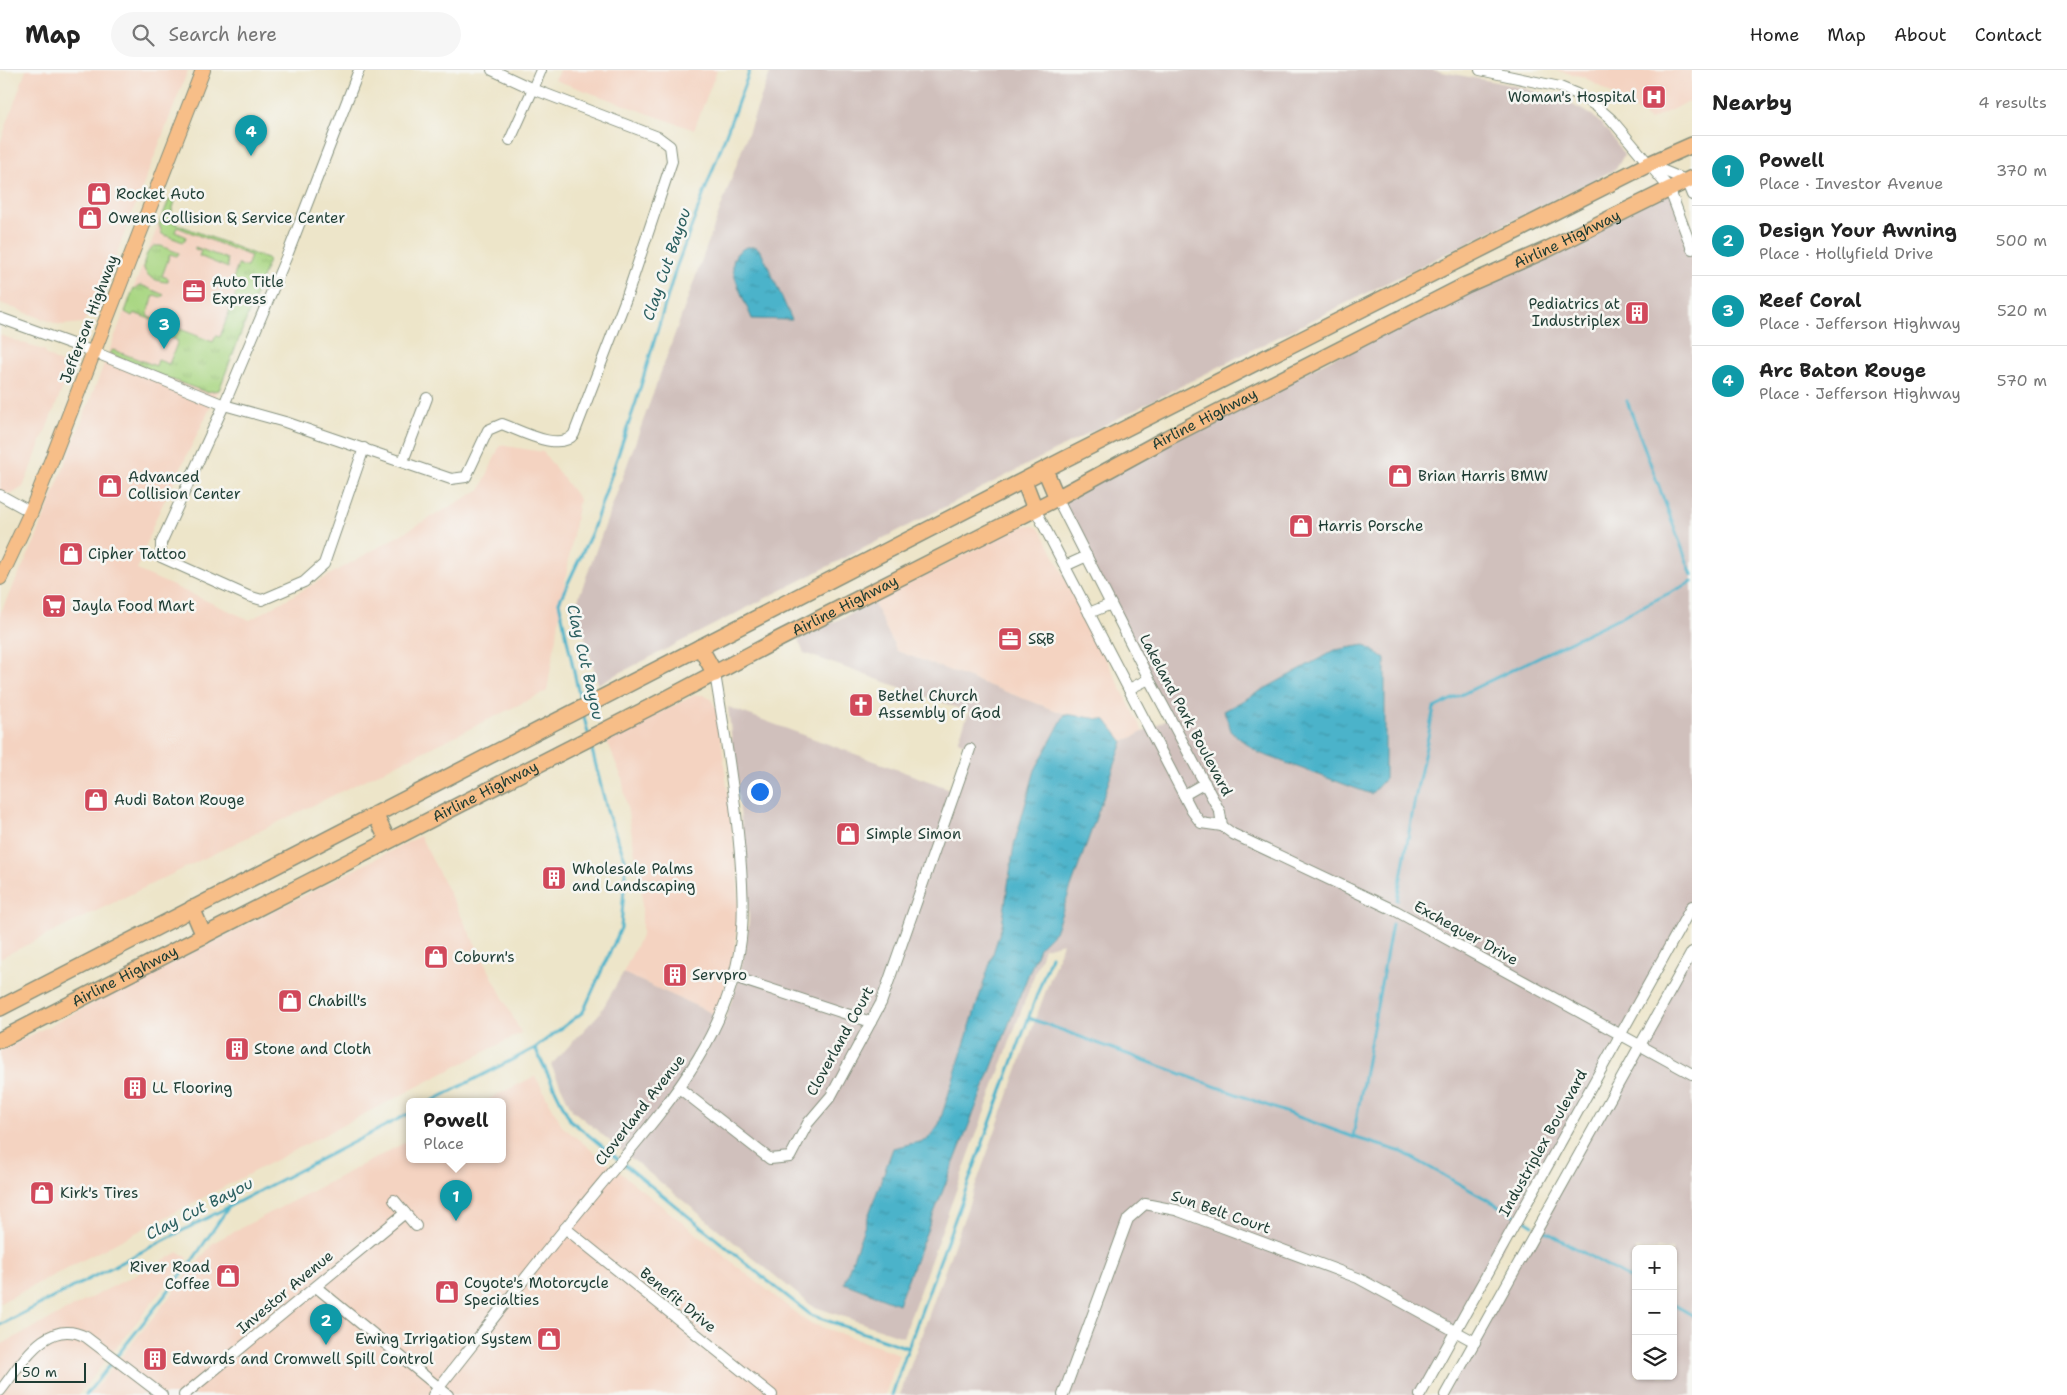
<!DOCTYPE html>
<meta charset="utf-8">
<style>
body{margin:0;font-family:"Shantell Sans",sans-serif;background:#f6f6f6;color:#222}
.controls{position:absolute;right:15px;bottom:15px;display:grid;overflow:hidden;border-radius:8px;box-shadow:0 1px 4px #0004}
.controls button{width:45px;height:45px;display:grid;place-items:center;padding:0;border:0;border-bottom:1px solid #e0e0e0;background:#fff;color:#222;font:25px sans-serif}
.scale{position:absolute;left:15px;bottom:12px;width:71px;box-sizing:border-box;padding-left:5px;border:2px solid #1f3d34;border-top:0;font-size:14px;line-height:18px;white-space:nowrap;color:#1f3d34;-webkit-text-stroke:4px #f6f6f2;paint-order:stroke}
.you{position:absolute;left:759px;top:721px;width:18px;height:18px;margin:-12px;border:4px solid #fff;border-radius:50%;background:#1a73e8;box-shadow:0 0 0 8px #1a73e833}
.badge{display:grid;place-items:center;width:32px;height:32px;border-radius:50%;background:#1a73e8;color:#fff;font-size:16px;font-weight:700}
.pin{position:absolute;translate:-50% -41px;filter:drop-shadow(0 1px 2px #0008)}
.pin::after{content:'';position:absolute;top:26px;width:18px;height:15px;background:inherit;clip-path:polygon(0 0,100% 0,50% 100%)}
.popup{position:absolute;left:406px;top:1028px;width:100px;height:65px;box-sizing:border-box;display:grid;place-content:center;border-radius:8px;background:#fff;filter:drop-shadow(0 1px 4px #0005);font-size:16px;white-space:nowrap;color:#767676}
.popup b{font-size:19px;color:#222}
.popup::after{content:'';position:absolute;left:50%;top:100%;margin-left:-10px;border:10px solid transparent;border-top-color:#fff}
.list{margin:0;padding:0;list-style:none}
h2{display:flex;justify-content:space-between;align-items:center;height:65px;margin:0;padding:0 20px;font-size:21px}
h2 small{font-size:16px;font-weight:400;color:#767676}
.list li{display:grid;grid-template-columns:32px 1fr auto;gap:15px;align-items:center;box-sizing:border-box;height:70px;padding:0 20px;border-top:1px solid #e0e0e0}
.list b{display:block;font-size:19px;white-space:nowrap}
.list p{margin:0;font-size:16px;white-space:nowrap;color:#767676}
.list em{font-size:16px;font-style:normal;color:#767676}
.icon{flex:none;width:28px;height:28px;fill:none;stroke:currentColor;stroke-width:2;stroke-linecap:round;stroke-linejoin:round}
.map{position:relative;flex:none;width:1692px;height:1325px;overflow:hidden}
header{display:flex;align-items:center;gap:30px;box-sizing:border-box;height:70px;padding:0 25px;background:#fff;border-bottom:1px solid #e0e0e0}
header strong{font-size:24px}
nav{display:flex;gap:28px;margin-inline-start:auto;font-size:18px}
.search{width:350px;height:45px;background:#f6f6f6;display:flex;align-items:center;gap:12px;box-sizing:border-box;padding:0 18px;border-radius:28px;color:#767676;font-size:19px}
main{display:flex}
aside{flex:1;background:#fff}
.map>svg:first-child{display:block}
</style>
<header>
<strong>Map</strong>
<div class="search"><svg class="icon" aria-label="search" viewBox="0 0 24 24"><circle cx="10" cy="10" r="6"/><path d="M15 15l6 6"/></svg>Search here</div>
<nav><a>Home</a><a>Map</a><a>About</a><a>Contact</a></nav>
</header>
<main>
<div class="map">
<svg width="1692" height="1325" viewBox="0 0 1692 1325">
<defs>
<pattern id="grass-tufts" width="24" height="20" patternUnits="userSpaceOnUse" patternTransform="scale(1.25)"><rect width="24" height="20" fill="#aad784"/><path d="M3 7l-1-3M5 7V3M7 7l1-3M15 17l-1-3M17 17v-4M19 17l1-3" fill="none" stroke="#92b973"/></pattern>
<pattern id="water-ripples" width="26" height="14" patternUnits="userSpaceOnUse" patternTransform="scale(1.25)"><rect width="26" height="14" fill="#4bb3ca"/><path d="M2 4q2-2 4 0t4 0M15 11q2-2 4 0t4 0" fill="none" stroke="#3e93a5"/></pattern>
</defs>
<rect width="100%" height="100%" fill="#f6f6f2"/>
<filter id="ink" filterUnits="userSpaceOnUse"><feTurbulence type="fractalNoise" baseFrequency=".02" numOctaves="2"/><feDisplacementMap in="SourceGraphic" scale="10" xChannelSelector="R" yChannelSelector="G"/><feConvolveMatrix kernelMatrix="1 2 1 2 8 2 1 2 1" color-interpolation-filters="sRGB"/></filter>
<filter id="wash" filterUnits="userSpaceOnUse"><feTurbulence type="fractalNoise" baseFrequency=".0096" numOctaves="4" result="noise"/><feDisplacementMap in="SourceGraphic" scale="20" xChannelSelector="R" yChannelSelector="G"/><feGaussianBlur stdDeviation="1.12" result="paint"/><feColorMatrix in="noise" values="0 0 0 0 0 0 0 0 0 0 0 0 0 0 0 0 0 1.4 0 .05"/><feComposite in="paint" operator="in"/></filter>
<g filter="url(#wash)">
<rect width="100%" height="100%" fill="#ede5c9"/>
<!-- built -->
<g fill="#f4d3c1">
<path d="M26,0H188L99,229L83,253L60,255L0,233V73Z"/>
<path d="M559,0H717L694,60L555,10Z"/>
<path d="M1555,0H1692V30L1650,50L1612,24L1584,7Z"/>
<path d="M161,148L269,190L219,320L155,450L137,500L250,550L481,419L500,375L543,382L579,429L547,621L0,888V543L35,471Z"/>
<path d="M0,265L46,281L45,284L61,293L65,301L63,317L23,417L12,424L0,422Z"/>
<path d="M1029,455L1037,457L1043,464L1143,662L1123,672L1106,650L1065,644L897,581L873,532L1018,457Z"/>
<path d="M695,625H703L711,629L718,642L738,809V841L735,878L721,932L716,945L623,903L642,864V824L622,708L606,669Z"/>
<path d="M420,766L521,963L0,1233V981Z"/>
<path d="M535,1006L563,1057L807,1252L899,1284L885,1325H90L214,1172L410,1070V1090H502V1032H483Z"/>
<path d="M179,1182L188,1188L78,1325H0V1275Z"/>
</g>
<!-- industrial -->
<g fill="#d0c0bc" fill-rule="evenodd">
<path d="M771,0H1432L1512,15L1561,29L1592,45L1610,63L1624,85L1616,99L1244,284L598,614L576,535Z"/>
<path d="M1669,118L1692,179V836L1420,1325H900L1063,873L1044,878L903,1267L812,1236L572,1040L551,995L600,943L623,903L725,949L737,915L745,880L749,851L746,793L728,637L950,719L966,675L958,671L969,642L804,583L798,570L873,532L897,581L1065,644L1106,650L1123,672L1170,648L1057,428Z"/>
<path d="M1692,882V1325H1445ZM1636,1179H1673V1306H1636Z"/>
</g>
<!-- grass -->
<g fill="url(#grass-tufts)" stroke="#648a5c">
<path d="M169,130L175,131L169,151L269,190L219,320L206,322L153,303L109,283L113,280L156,296L158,290L169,294L178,271L165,265L168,256L134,243L132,246L125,242L133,220L141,215L164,225L161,227L154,225L147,246L213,272L216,266L220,267L238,218L231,215L238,195L247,197L251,186L177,157L175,162L185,166L186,168L183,172L162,164L159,154Z"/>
<path d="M154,176H161L179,183L177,186L170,184L162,206L168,208V212C155,212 139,204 145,189C147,183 149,180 154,176Z"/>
<path d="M195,177L227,189L228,198L199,186L201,181L195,179Z"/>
</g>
<!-- water -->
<g fill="url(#water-ripples)" stroke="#35787f">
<path d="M747,177H757L763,185L792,250L752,249C748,239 733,207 733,198C732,187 738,180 747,177Z"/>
<path d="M1365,575L1385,589V709L1371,724L1259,683L1232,663L1224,641L1335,580Z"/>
<path d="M1065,644L1106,650L1123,672L1055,862L1039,878L898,1234L844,1213L893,1078L927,1070L939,1054L1002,855L1014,775L1035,700Z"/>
</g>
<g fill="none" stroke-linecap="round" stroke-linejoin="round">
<!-- stream -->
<g stroke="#4bb3ca" stroke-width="3">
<path d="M1627,331L1692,505"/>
<path d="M581,634L559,532L592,462L636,332L676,198L750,0"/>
<path d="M583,643L588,663"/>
<path d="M1397,830L1414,734L1434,638L1692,512"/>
<path d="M1029,948L1353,1067L1392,854"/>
<path d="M535,978L570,1050L764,1208L811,1245L908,1278L892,1325"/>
<path d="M430,1032L535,978L583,942L621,858L626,792L608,744L590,672"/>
<path d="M1353,1067L1402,1082L1515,1145"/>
<path d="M1525,1150L1533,1155"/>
<path d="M1543,1160L1636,1212"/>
<path d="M1673,1234L1692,1245"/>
<path d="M0,1255L410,1043"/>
<path d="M908,1278L1051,886"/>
<path d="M86,1325L192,1191L228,1138"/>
</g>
</g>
</g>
<g filter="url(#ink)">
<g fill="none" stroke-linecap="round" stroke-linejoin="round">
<defs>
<g id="minor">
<path d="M359,0L288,183L224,335L161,473V487L248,526L262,530L304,512L324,494L364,378"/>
<path d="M492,0L533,19L510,70"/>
<path d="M1480,0L1560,17L1577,24L1596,36L1611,49L1669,118L1692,179"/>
<path d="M1652,96L1686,110L1692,125"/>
<path d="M0,248L94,282L224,335L285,352L451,409L466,407L488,360L502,354C519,360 560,383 574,364L627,226L672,91L670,76L658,67L533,19L541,0"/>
<path d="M403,391L427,328"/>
<path d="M0,425L31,442"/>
<path d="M1057,428L1149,609L1220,742L1222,756"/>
<path d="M1035,439L1192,741L1201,753L1222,756"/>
<path d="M1065,496L1087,486"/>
<path d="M1089,543L1111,534"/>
<path d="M1129,619L1149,609"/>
<path d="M1184,725L1205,713"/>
<path d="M1222,756L1233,764L1396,841L1692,1004"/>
<path d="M734,907L871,952"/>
<path d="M679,1018L770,1089L790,1087L808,1053L831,1026L881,933L970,679"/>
<path d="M394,1130L416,1156"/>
<path d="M565,1158L772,1325"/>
<path d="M316,1217L448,1325"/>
<path d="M0,1321C21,1295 46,1246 86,1267L162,1325"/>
<path d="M184,1325L405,1143"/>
<path d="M433,1325C482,1263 530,1201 580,1140C649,1054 733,975 742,859C744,834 742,809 740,784C735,724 725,664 715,604"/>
<path d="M1063,1325L1128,1149L1145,1134L1176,1140L1358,1208L1475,1272"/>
<path d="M1420,1325L1692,836"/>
<path d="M1445,1325L1692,882"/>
</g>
<path id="major" d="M0,508L31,442L54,384L203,0"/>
<g id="highway">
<path d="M1045,400L1057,428"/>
<path d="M1024,411L1035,439"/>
<path d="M700,577L715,604"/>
<path d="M375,744L388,771"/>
<path d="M192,838L204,866"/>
<path d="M0,938L1065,389L1649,94L1692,75"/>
<path id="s1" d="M0,970L670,627L781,568L1057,428L1167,368L1466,215L1546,180L1692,108"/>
</g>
</defs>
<!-- minor casing -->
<use href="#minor" stroke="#86917e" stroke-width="12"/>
<!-- major casing -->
<use href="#major" stroke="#86917e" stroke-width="16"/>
<!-- highway casing -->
<use href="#highway" stroke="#86917e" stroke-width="18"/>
<!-- minor -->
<use href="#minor" stroke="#fff" stroke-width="10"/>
<!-- major -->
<use href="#major" stroke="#f7be88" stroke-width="14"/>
<!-- highway -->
<use href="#highway" stroke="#f7be88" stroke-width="15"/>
</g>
</g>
<!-- icons -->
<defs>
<symbol id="hospital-square" viewBox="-11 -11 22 22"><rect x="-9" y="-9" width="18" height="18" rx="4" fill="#d1495b" stroke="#f6f6f2"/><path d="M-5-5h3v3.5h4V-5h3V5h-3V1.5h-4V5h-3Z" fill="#fff"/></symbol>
<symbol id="shop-square" viewBox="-11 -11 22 22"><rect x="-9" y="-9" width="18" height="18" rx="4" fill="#d1495b" stroke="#f6f6f2"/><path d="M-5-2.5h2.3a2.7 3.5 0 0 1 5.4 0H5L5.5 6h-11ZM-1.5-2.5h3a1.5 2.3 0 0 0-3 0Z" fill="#fff"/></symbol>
<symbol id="office-square" viewBox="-11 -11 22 22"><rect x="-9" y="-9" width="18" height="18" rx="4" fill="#d1495b" stroke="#f6f6f2"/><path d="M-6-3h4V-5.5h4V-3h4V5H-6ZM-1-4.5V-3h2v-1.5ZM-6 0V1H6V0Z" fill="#fff"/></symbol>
<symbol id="building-square" viewBox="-11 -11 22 22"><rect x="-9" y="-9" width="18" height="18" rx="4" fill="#d1495b" stroke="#f6f6f2"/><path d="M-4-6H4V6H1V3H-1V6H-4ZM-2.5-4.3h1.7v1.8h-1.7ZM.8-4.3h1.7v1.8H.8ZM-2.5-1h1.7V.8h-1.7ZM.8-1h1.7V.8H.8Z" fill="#fff"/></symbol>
<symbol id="supermarket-square" viewBox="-11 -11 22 22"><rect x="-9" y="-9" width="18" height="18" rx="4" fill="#d1495b" stroke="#f6f6f2"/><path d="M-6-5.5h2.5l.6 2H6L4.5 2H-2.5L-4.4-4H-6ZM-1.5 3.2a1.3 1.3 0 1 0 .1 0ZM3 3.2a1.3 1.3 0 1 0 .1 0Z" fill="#fff"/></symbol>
<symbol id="church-square" viewBox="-11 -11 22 22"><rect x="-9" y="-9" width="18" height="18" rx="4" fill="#d1495b" stroke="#f6f6f2"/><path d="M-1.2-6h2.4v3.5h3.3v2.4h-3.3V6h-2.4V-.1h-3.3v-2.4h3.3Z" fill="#fff"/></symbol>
</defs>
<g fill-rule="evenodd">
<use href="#hospital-square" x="1640" y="13" width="28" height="28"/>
<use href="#shop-square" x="85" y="110" width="28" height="28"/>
<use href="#shop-square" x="76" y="134" width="28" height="28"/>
<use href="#office-square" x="180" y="207" width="28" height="28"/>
<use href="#building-square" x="1623" y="229" width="28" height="28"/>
<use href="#shop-square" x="1386" y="392" width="28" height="28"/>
<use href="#shop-square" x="96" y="402" width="28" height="28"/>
<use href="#shop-square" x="1287" y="442" width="28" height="28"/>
<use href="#shop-square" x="57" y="470" width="28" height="28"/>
<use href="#supermarket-square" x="40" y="522" width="28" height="28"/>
<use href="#office-square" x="996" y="555" width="28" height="28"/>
<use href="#church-square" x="847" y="621" width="28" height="28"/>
<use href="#shop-square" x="82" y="716" width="28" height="28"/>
<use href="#shop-square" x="834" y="750" width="28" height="28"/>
<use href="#building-square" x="540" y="794" width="28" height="28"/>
<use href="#shop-square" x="422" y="873" width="28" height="28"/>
<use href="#building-square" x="661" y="891" width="28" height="28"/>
<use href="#shop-square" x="276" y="917" width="28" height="28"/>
<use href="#building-square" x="223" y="965" width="28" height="28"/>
<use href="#building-square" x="121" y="1004" width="28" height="28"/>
<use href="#shop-square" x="28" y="1109" width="28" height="28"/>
<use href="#shop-square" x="214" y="1192" width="28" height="28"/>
<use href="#shop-square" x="433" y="1208" width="28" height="28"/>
<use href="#shop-square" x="535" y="1255" width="28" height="28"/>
<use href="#building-square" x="141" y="1275" width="28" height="28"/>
</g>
<g text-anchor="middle" stroke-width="5" stroke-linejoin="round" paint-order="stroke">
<!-- poi labels -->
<g font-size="15" fill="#1f3d34" stroke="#f6f6f2" text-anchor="start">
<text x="1636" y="32" text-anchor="end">Woman's Hospital</text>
<text x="116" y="129">Rocket Auto</text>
<text x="108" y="153">Owens Collision &amp; Service Center</text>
<text x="212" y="217">Auto Title<tspan x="212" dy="17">Express</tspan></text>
<text x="1620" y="239" text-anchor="end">Pediatrics at<tspan x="1620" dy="17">Industriplex</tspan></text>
<text x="1418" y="411">Brian Harris BMW</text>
<text x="128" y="412">Advanced<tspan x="128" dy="17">Collision Center</tspan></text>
<text x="1318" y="461">Harris Porsche</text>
<text x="88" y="489">Cipher Tattoo</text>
<text x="72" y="541">Jayla Food Mart</text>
<text x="1028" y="574">S&amp;B</text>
<text x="878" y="631">Bethel Church<tspan x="878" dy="17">Assembly of God</tspan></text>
<text x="114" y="735">Audi Baton Rouge</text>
<text x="866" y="769">Simple Simon</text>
<text x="572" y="804">Wholesale Palms<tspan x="572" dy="17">and Landscaping</tspan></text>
<text x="454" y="892">Coburn's</text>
<text x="692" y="910">Servpro</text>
<text x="308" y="936">Chabill's</text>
<text x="254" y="984">Stone and Cloth</text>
<text x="152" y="1023">LL Flooring</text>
<text x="60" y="1128">Kirk's Tires</text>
<text x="210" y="1202" text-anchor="end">River Road<tspan x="210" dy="17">Coffee</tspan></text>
<text x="464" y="1218">Coyote's Motorcycle<tspan x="464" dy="17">Specialties</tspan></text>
<text x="532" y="1274" text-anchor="end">Ewing Irrigation System</text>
<text x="172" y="1294">Edwards and Cromwell Spill Control</text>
</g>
<!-- street labels -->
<g font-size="15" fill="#1f3d34" stroke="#f6f6f2">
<text dy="5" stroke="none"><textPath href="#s1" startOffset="1760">Airline Highway</textPath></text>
<text transform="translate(89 249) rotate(-69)" y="5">Jefferson Highway</text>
<text dy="5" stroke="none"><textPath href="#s1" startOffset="1355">Airline Highway</textPath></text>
<text dy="5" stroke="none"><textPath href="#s1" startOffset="950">Airline Highway</textPath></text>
<text transform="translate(1186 645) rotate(62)" y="5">Lakeland Park Boulevard</text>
<text dy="5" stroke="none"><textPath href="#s1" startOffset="545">Airline Highway</textPath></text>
<text transform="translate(1466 863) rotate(29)" y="5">Exchequer Drive</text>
<text dy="5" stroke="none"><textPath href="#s1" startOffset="140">Airline Highway</textPath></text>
<text transform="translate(840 971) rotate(-61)" y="5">Cloverland Court</text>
<text transform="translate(640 1040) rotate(-52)" y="5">Cloverland Avenue</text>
<text transform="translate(1543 1073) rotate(-61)" y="5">Industriplex Boulevard</text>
<text transform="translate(1221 1142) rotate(19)" y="5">Sun Belt Court</text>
<text transform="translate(285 1222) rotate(-40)" y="5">Investor Avenue</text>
<text transform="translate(678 1230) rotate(39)" y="5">Benefit Drive</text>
</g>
<!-- water labels -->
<g font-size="16" font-style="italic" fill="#2c6061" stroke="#f6f6f2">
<text transform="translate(666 194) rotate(-71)" y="6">Clay Cut Bayou</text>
<text transform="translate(586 592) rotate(77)" y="6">Clay Cut Bayou</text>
<text transform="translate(199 1138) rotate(-27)" y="6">Clay Cut Bayou</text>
</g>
</g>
</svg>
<div class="controls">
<button>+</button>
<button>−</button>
<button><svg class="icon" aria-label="layers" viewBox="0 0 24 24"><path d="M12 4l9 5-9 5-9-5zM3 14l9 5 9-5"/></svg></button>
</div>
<div class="scale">50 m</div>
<div class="you"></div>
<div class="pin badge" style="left:456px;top:1151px;background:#0f9aa8">1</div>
<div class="popup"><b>Powell</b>Place</div>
<div class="pin badge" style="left:326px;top:1275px;background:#0f9aa8">2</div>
<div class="pin badge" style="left:164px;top:279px;background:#0f9aa8">3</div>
<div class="pin badge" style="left:251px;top:86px;background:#0f9aa8">4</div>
</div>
<aside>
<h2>Nearby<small>4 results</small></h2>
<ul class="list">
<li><span class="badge" style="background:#0f9aa8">1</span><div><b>Powell</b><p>Place · Investor Avenue</p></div><em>370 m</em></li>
<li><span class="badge" style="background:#0f9aa8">2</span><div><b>Design Your Awning</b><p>Place · Hollyfield Drive</p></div><em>500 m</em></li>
<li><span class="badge" style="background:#0f9aa8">3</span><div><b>Reef Coral</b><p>Place · Jefferson Highway</p></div><em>520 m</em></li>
<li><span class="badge" style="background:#0f9aa8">4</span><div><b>Arc Baton Rouge</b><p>Place · Jefferson Highway</p></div><em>570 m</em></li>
</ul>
</aside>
</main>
